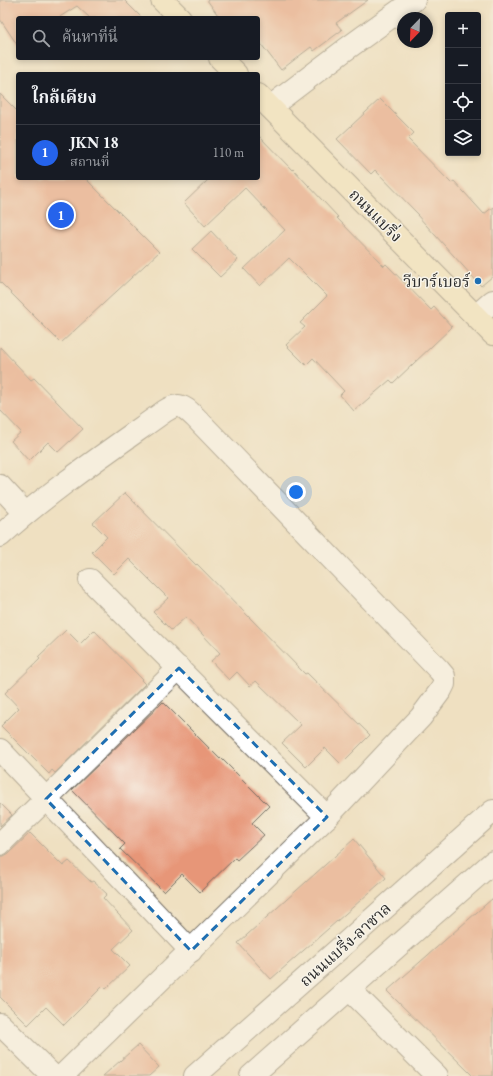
<!DOCTYPE html>
<html lang="th">
<meta charset="utf-8">
<style>
body{margin:0;font-family:"EB Garamond","Noto Serif Thai",serif;background:#242831;color:#f1f3f6}
.controls{position:absolute;right:12px;top:12px;display:grid;overflow:hidden;border-radius:4px;box-shadow:0 2px 6px #0003}
.controls button{width:36px;height:36px;display:grid;place-items:center;padding:0;border:0;border-bottom:1px solid #363941;background:#171b24;color:#f1f3f6;font:20px sans-serif}
.compass{position:absolute;left:397px;top:12px;width:36px;height:36px;border-radius:50%;background:#171b24;box-shadow:0 2px 6px #0003;rotate:203deg}
.you{position:absolute;left:296px;top:492px;width:14px;height:14px;margin:-10px;border:3px solid #fff;border-radius:50%;background:#1a73e8;box-shadow:0 0 0 6px #1a73e833}
.badge{display:grid;place-items:center;width:26px;height:26px;border-radius:50%;background:#2563eb;color:#fff;font-size:13px;font-weight:700}
.pin{position:absolute;translate:-50% -50%;border:2px solid #fff;box-shadow:0 1px 4px #0006}
.list{margin:0;padding:0;list-style:none}
h2{display:flex;justify-content:space-between;align-items:center;height:52px;margin:0;padding:0 16px;font-size:17px}
h2 small{font-size:13px;font-weight:400;color:#9ea1a6}
.list li{display:grid;grid-template-columns:26px 1fr auto;gap:12px;align-items:center;box-sizing:border-box;height:56px;padding:0 16px;border-top:1px solid #363941}
.list b{display:block;font-size:15px;white-space:nowrap}
.list p{margin:0;font-size:13px;white-space:nowrap;color:#9ea1a6}
.list em{font-size:13px;font-style:normal;color:#9ea1a6}
.icon{flex:none;width:22px;height:22px;fill:none;stroke:currentColor;stroke-width:2;stroke-linecap:round;stroke-linejoin:round}
.map{position:relative;flex:none;width:493px;height:1076px;overflow:hidden}
.search{position:absolute;background:#171b24;box-shadow:0 2px 6px #0003;left:16px;top:16px;width:244px;height:44px;display:flex;align-items:center;gap:10px;box-sizing:border-box;padding:0 14px;border-radius:4px;color:#9ea1a6;font-size:15px}
.panel{position:absolute;background:#171b24;box-shadow:0 2px 6px #0003;left:16px;top:72px;width:244px;height:108px;border-radius:4px}
.map>svg:first-child{display:block}
</style>
<div class="map">
<svg width="493" height="1076" viewBox="0 0 493 1076">
<rect width="100%" height="100%" fill="#f7f3e8"/>
<filter id="ink" filterUnits="userSpaceOnUse"><feTurbulence type="fractalNoise" baseFrequency=".025" numOctaves="2"/><feDisplacementMap in="SourceGraphic" scale="8" xChannelSelector="R" yChannelSelector="G"/><feConvolveMatrix kernelMatrix="1 2 1 2 8 2 1 2 1" color-interpolation-filters="sRGB"/></filter>
<filter id="wash" filterUnits="userSpaceOnUse"><feTurbulence type="fractalNoise" baseFrequency=".012" numOctaves="4" result="noise"/><feDisplacementMap in="SourceGraphic" scale="16" xChannelSelector="R" yChannelSelector="G"/><feGaussianBlur stdDeviation="0.9" result="paint"/><feColorMatrix in="noise" values="0 0 0 0 0 0 0 0 0 0 0 0 0 0 0 0 0 1.4 0 .05"/><feComposite in="paint" operator="in"/></filter>
<g filter="url(#wash)">
<rect width="100%" height="100%" fill="#efe0c1"/>
<g id="blocks">
<!-- building -->
<g fill="#e79678">
<path d="M0,0H124L142,18H90L77,6L58,18H18V46L0,19Z"/>
<path d="M207,0H368L336,23L342,30L314,51L311,47L281,70L258,40V18H220Z"/>
<path d="M0,94L18,112V178H85L159,252L61,343L0,282Z"/>
<path d="M380,99L414,133L408,139L451,183L454,181L484,214L493,207V276L481,286L417,215L418,214L375,170L371,174L337,139Z"/>
<path d="M258,135L292,170L293,169L338,217L337,218L384,266L386,264L431,310L434,307L452,327L393,383L390,380L354,411L340,395L344,391L313,358L306,365L286,345L305,327L300,323L327,296L289,258L260,286L244,269L285,230L245,188L205,226L184,203L210,178H258Z"/>
<path d="M211,231L238,260L220,277L192,249Z"/>
<path d="M0,347L31,380L34,378L83,429L58,452L48,442L29,461L11,441L21,432L0,410Z"/>
<path d="M125,493L196,565L197,564L305,674L307,673L370,735L341,764L325,748L306,767L282,743L301,725L256,681L250,686L237,672L229,680L211,661L220,653L186,617L171,630L153,612L168,598L129,559L114,574L92,552L107,537L93,523Z"/>
<path d="M66,630L80,644L94,630L142,679L141,680L145,684L55,773L52,770L49,774L1,726L19,708L5,693L40,659L38,657Z"/>
<path d="M163,702L220,759L221,758L269,806L252,823L264,835L237,860L235,858L200,892L182,874L164,892L120,849L125,844L72,790Z"/>
<path d="M0,803L12,815L0,826Z"/>
<path d="M30,833L63,866L69,861L91,882L93,881L107,894L103,898L133,930L113,949L130,966L106,989L103,986L64,1025L46,1007L28,1025L0,997V856H4L9,853Z"/>
<path d="M354,839L386,878L271,979L238,943Z"/>
<path d="M493,898V1076H473L387,991Z"/>
<path d="M138,1045L159,1067L149,1076H103Z"/>
</g>
</g>
</g>
<g filter="url(#ink)">
<use href="#blocks" fill-opacity="0" stroke="#706a60" stroke-width="1"/>
<g fill="none" stroke-linecap="round" stroke-linejoin="round">
<defs>
<g id="minor">
<path d="M270,107L345,50L414,0"/>
<path d="M476,316L493,301"/>
<path d="M0,486L25,513"/>
<path d="M0,536C51,490 109,451 165,411C180,402 183,406 195,417L439,670L444,676V684L441,690L421,717L327,817L62,1076"/>
<path d="M90,580L327,817"/>
<path d="M0,750L191,951"/>
<path d="M0,844L179,668"/>
<path d="M350,990L437,1076"/>
<path d="M0,1024L53,1076"/>
</g>
<g id="tertiary">
<path d="M195,1076L349,940L493,811"/>
<path d="M251,1076L493,862"/>
</g>
<g id="secondary">
<path d="M162,0L180,18"/>
<path d="M220,58L236,74"/>
<path d="M258,95L493,334"/>
</g>
</defs>
<!-- minor casing -->
<use href="#minor" stroke="#706a60" stroke-width="24"/>
<!-- tertiary casing -->
<use href="#tertiary" stroke="#706a60" stroke-width="24"/>
<!-- secondary casing -->
<use href="#secondary" stroke="#706a60" stroke-width="24"/>
<!-- minor -->
<use href="#minor" stroke="#fff" stroke-width="22"/>
<!-- tertiary -->
<use href="#tertiary" stroke="#fff" stroke-width="22"/>
<!-- secondary -->
<use href="#secondary" stroke="#f7e8c3" stroke-width="22"/>
</g>
</g>
<!-- marked area -->
<path d="M0 0H493V1076H0ZM179,668L327,817L191,951L46,799Z" fill="#efe0c1" fill-opacity=".55" fill-rule="evenodd"/>
<path fill="none" stroke="#1f6fb2" stroke-width="3" stroke-dasharray="8 5" stroke-linejoin="round" d="M179,668L327,817L191,951L46,799Z"/>
<!-- markers -->
<circle fill="#1f6fb2" stroke="#f7f3e8" stroke-width="1.5" cx="478" cy="281" r="4"/>
<g text-anchor="middle" stroke-width="3" stroke-linejoin="round" paint-order="stroke">
<!-- street labels -->
<g font-size="16" fill="#2b2b2b" stroke="#f7f3e8">
<text transform="translate(376 215) rotate(45)" y="6">ถนนแบริ่ง</text>
<text transform="translate(345 944) rotate(-42)" y="6">ถนนแบริ่ง-ลาซาล</text>
</g>
<!-- poi labels -->
<g font-size="16" fill="#2b2b2b" stroke="#f7f3e8" text-anchor="end">
<text x="470" y="287">วีบาร์เบอร์</text>
</g>
</g>
</svg>
<div class="controls">
<button>+</button>
<button>−</button>
<button><svg class="icon" aria-label="locate" viewBox="0 0 24 24"><circle cx="12" cy="12" r="6"/><path d="M12 2v4M12 18v4M2 12h4M18 12h4"/></svg></button>
<button><svg class="icon" aria-label="layers" viewBox="0 0 24 24"><path d="M12 4l9 5-9 5-9-5zM3 14l9 5 9-5"/></svg></button>
</div>
<svg class="compass" viewBox="-18 -18 36 36"><path d="M0-13l5 13h-10z" fill="#e53935"/><path d="M0 13l5-13h-10z" fill="#9ea1a6"/></svg>
<div class="you"></div>
<div class="pin badge" style="left:61px;top:215px">1</div>
<div class="search"><svg class="icon" aria-label="search" viewBox="0 0 24 24"><circle cx="10" cy="10" r="6"/><path d="M15 15l6 6"/></svg>ค้นหาที่นี่</div>
<section class="panel">
<h2>ใกล้เคียง<small></small></h2>
<ul class="list">
<li><span class="badge">1</span><div><b>JKN 18</b><p>สถานที่</p></div><em>110 m</em></li>
</ul>
</section>
</div>
